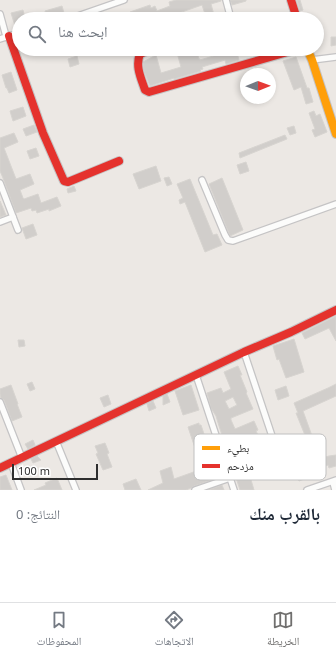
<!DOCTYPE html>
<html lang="ar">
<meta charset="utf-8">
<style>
body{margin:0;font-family:"Noto Sans","Noto Naskh Arabic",sans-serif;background:#f2f2f3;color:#1f2937;direction:rtl}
.compass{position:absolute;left:240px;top:68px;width:36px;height:36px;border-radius:50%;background:#fff;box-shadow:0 2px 6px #0003;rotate:89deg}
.scale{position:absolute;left:12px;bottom:10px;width:86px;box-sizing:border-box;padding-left:4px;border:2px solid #2e2e2e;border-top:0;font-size:11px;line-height:14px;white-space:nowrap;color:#2e2e2e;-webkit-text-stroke:3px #fff;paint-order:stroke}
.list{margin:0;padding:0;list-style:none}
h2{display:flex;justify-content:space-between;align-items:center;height:52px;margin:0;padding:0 16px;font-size:17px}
h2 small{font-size:13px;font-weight:400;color:#747a83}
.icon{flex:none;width:22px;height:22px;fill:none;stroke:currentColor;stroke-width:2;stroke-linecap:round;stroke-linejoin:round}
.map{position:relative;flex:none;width:336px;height:490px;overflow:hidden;direction:ltr}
.search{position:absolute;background:#fff;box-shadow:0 2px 6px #0003;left:12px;right:12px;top:12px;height:44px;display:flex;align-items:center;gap:10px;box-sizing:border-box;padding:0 14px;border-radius:22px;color:#747a83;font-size:15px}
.sheet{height:112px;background:#fff}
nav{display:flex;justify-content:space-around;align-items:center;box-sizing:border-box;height:56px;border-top:1px solid #e0e1e3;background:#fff;font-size:11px;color:#747a83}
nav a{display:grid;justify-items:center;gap:2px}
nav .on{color:#706f6e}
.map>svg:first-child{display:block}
</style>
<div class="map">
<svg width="336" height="490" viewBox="0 0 336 490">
<rect width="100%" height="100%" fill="#ece8e4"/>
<!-- building -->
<g fill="#d1cecb" stroke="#d7d4d0" fill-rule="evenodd">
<path d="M176,0H221V1L211,4L214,15L206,17L202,5L176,14L178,19H132L130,12L150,5L151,8L155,6L157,11L170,6L169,2Z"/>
<path d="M230,0H246V1L232,5Z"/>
<path d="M297,0H300L303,10L300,11Z"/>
<path d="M62,6L64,13L55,15L56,19H47L45,11Z"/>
<path d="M23,10L25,19H19V29H16L11,13Z"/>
<path d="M331,37H336V45L331,46Z"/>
<path d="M176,49H196L199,59H200V60L220,54L219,49H236L239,60L226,64L225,60L202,67L203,69L200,70L201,71L174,79V78L150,86L144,71L143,62L156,55L161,73L181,67Z"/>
<path d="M77,56L79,64L70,67L68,59Z"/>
<path d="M296,57L307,88H309L313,102L306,104L301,87L294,90L283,61Z"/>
<path d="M11,72L17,90L9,93L7,88H6L2,75Z"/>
<path d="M23,107L26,116L13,121L10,111Z"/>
<path d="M314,111L316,116L320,114L327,132L315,137L312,130L315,129L309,113Z"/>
<path d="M34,125L37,132L26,136L23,129Z"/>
<path d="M294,126L296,133L290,135L287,128Z"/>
<path d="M14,133L18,142L4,148L16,179L30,174L34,184L20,190L23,198L24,199L38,194L41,203L57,197L61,206L49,211V209L37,213L36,210L32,211L31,208L16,213L3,178L0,171V138Z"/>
<path d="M285,135L287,139L240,158L239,153Z"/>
<path d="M36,148L39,156L30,159L27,151Z"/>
<path d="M246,162L249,171L240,174L237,165Z"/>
<path d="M156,166L161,181L139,189L133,174Z"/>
<path d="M169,177L172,184L167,186L164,178Z"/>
<path d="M222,178L243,230L230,236L209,184Z"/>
<path d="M190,179L213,235L217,234L222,245L205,252L185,202L180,204L179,200L183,198L177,184Z"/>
<path d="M74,186L76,191L68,193L67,189Z"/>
<path d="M0,201L6,215L0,217Z"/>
<path d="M33,224L37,235L26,239L22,228Z"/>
<path d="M336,316V341L329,328L305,339L302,333Z"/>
<path d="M294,339L304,372L286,378L279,359L277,360L273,346Z"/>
<path d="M18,340H24L25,346L19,347Z"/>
<path d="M238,366L242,375H240L247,392L246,393L253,409L231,418V420L235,429L254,421L258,430L256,431L261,441L259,442L266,457L247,466L254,490H240L219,426L216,416L211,408L207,393L221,388L223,393L231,389L224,372ZM233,397L237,405L229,409L225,401Z"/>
<path d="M32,382L35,389L30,391L27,384Z"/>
<path d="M336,384V396L303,411L312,436L318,459L329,456L336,455V466L329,468L328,465L320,468L318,469L320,476L313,479L312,476L299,481L294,470L288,473L285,466L298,460L296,456L311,450L296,413H298L294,403L328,388Z"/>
<path d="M11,385L18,404H17L22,417L12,421L4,400L1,398L0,394V389Z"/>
<path d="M191,385L199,410L183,415L175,391Z"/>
<path d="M286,386L289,396L278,400L275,390Z"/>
<path d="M167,394L170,402L163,405V396Z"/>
<path d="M108,395L111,404L104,407L100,398Z"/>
<path d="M153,401L156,408L149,411L147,404Z"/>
<path d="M199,423V425H201L211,455L213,454L216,463L218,462L223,476L194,486L191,488L186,490H148L163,483L160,471L171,467L174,479L202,469L188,427Z"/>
<path d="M33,440L35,445L28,449L25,444Z"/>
<path d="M105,443L109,453L107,454L112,467L103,470L96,454L98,453L95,446Z"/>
<path d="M37,456L41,460L33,463L31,459Z"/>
<path d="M6,475L12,490H0V477Z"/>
<path d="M57,478L62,490H34L46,485L45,483Z"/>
<path d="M136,479L141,490H125L123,484Z"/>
<path d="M222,485L224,490H208Z"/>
</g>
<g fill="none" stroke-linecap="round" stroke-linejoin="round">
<defs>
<g id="street">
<path d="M226,0L231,19"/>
<path d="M0,14L6,36"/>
<path d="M69,19L124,0"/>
<path d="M0,39L19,33"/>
<path d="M312,60L336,57"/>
<path d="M202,180L225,235L228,240L233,241L336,204"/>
<path d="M0,183L18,230"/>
<path d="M0,222L13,217"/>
<path d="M244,352L277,451"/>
<path d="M196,375L234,490"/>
<path d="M0,402L22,458"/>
<path d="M56,441L76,490"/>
<path d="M11,463L21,490"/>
<path d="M333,482L335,490"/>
<path d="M195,490L230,478"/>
<path d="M307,490L336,480"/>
</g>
<path id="slow" d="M307,49L312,60L336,134"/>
<g id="jam">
<path d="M291,0L297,19"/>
<path d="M9,36L43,133L64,181L68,182L119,161"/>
<path d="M151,49L140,54C135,66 141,78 145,90L149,92L298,49"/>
<path d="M0,468L244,352L291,332L336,310"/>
</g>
</defs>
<!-- street casing -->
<use href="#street" stroke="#c5c4c5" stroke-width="8"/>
<!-- slow casing -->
<use href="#slow" stroke="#c5c4c5" stroke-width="10"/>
<!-- jam casing -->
<use href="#jam" stroke="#c5c4c5" stroke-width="10"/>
<!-- street -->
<use href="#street" stroke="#fcfcfb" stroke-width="5.5"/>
<!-- slow -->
<use href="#slow" stroke="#ff9f0a" stroke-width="8"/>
<!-- jam -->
<use href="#jam" stroke="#e5322d" stroke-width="8"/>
</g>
<!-- legend -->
<rect x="194" y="434" width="132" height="46" rx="6" fill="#fff" stroke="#c0c0c0" stroke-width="1"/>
<rect x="202" y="446" width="18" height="4" fill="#ff9f0a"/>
<rect x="202" y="464" width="18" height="4" fill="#e5322d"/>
<g font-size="11" fill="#2e2e2e">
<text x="227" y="452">بطيء</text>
<text x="227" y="470">مزدحم</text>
</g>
</svg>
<svg class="compass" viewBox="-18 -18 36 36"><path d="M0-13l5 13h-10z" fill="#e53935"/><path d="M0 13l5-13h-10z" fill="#747a83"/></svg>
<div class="scale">100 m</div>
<div class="search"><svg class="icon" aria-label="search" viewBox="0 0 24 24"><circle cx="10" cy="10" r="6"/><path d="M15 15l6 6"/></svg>ابحث هنا</div>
</div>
<section class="sheet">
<h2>بالقرب منك<small>النتائج: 0</small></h2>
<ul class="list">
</ul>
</section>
<nav>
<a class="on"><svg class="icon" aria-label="map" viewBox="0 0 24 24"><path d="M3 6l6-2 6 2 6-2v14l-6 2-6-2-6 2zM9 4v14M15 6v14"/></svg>الخريطة</a>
<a><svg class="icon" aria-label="directions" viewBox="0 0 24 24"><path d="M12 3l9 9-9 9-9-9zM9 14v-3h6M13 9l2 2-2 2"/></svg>الاتجاهات</a>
<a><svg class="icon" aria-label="saved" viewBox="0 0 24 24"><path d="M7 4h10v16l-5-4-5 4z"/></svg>المحفوظات</a>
</nav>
